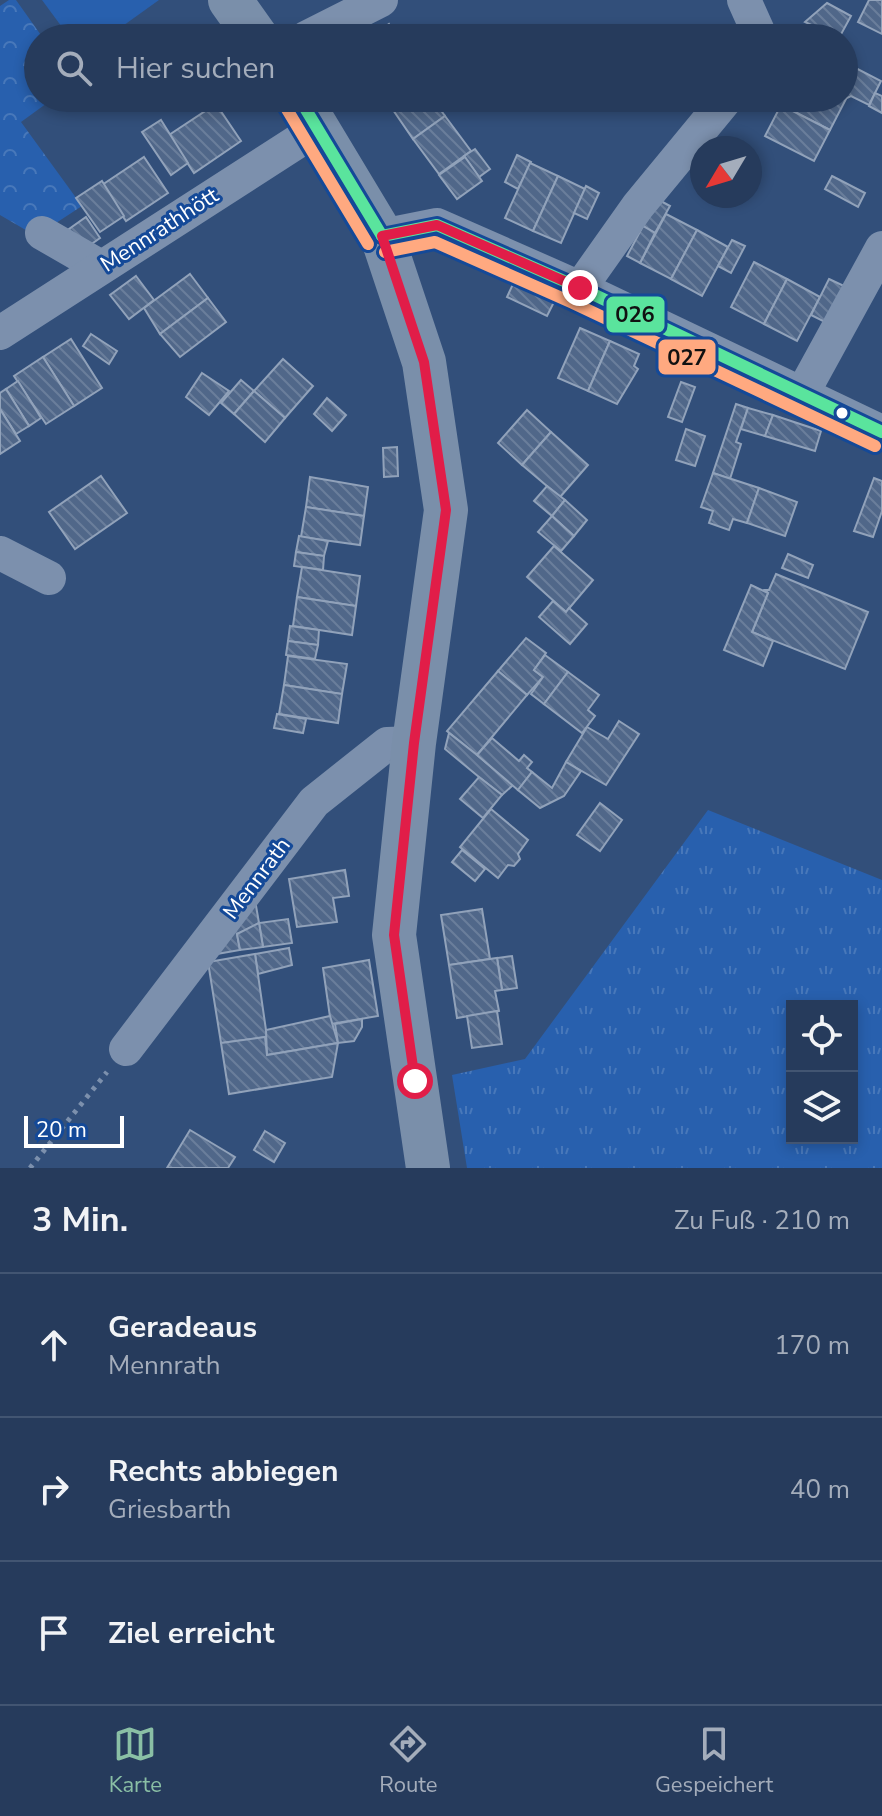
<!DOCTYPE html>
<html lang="de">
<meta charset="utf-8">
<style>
body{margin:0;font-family:"Nunito Sans",sans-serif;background:#324665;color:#f1f3f6}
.controls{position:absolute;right:24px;bottom:24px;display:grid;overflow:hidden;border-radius:0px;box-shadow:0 4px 12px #0003}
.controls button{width:72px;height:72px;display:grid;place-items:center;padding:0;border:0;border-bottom:2px solid #425572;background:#263b5c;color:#f1f3f6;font:40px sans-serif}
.compass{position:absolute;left:690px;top:136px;width:72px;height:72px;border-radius:50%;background:#263b5c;box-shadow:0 4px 12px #0003;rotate:232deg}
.scale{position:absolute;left:24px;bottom:20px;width:100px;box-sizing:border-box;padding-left:8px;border:4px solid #fff;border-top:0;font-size:22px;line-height:28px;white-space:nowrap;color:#fff;-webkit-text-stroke:6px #144998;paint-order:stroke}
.stop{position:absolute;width:24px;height:24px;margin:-18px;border:6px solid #e11d48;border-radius:50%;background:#fff}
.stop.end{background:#e11d48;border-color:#fff;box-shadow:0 2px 8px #0008}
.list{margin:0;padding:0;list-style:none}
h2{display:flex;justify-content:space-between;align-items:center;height:104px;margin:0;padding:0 32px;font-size:34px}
h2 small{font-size:26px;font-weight:400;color:#a4adbb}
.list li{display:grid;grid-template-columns:52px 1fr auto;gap:24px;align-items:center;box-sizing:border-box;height:144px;padding:0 32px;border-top:2px solid #425572}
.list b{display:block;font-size:30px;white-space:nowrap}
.list p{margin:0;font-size:26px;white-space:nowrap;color:#a4adbb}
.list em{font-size:26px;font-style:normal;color:#a4adbb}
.icon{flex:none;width:44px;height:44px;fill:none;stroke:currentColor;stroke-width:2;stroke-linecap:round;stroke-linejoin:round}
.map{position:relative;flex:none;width:882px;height:1168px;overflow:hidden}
.search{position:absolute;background:#263b5c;box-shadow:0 4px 12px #0003;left:24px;right:24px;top:24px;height:88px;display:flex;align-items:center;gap:20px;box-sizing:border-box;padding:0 28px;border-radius:44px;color:#a4adbb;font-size:30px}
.sheet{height:536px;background:#263b5c}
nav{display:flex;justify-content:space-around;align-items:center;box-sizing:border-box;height:112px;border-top:2px solid #425572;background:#263b5c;font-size:22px;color:#a4adbb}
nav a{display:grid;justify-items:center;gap:4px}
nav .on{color:#8abfa5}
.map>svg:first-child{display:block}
</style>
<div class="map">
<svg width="882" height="1168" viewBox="0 0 882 1168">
<defs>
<pattern id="grass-tufts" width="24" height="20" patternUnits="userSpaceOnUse" patternTransform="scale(2)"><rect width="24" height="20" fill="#2860ae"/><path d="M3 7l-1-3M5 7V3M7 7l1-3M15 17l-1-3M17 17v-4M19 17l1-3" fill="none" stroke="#4878ba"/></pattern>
<pattern id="park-crowns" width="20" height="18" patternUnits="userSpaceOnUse" patternTransform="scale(2)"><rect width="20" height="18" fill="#2860ae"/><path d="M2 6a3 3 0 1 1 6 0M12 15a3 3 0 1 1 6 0" fill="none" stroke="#4878ba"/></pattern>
<pattern id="building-back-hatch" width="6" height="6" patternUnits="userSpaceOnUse" patternTransform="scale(2)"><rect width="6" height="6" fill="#506789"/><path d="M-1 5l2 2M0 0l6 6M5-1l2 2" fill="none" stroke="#6a7e9b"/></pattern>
</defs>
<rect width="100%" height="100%" fill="#324f7a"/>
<!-- grass -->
<path fill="url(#grass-tufts)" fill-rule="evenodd" d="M708,810L882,880V1168H467L452,1075L525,1059ZM792,1006H852V1138H792Z"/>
<!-- park -->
<path fill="url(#park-crowns)" d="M9,0H16L43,38H38V98H54L21,122L82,206L36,236L0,215V6Z"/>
<!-- pitch -->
<path fill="#2860ae" d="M42,0H159L106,38H70Z"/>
<!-- building -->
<g fill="url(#building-back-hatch)" stroke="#91a2ba" stroke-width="2">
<path d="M869,0H882V34L858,22Z"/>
<path d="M827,3L851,16L839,38L805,22Z"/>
<path d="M367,21L376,33L369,38H343Z"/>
<path d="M389,24L398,38H369L376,33Z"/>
<path d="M844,62L881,81L869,105L851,96L845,99L843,98Z"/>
<path d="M875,93L882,96V113L869,106Z"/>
<path d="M403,98H432L445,116L413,139L391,107Z"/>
<path d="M785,98H844L846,99L830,130L781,105Z"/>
<path d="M216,104L241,141L194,173L169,135Z"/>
<path d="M781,105L830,130L814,161L765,136Z"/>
<path d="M445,116L471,151L439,174L413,139Z"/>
<path d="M161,120L188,163L171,175L142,132Z"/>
<path d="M475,149L490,169L479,177L464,156Z"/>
<path d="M517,155L531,162L518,189L505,182Z"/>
<path d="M144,157L168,193L126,221L102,185Z"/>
<path d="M465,157L482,181L457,199L439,175Z"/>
<path d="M530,163L558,176L533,231L505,218Z"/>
<path d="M558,176L585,189L561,243L533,231Z"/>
<path d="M832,176L865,193L858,207L825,189Z"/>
<path d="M102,181L124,216L100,232L76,198Z"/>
<path d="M586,186L599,193L587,219L574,213Z"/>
<path d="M657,199L670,206L655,233L643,226Z"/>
<path d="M666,214L697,230L671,279L640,263Z"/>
<path d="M86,217L100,238L83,250L69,229Z"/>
<path d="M643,226L655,233L640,263L627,256Z"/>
<path d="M697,230L728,247L702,296L671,279Z"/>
<path d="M732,240L745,246L731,273L718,266Z"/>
<path d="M754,262L787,279L764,324L731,307Z"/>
<path d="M190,274L208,298L160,334L144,308Z"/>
<path d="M136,276L154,300L129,319L110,295Z"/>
<path d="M787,279L820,297L797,341L764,324Z"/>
<path d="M829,279L844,286L825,322L811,315Z"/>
<path d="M513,284L554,302L547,316L507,297Z"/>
<path d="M208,298L226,322L180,357L160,334Z"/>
<path d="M580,328L610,341L588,391L558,378Z"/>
<path d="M91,334L117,351L109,364L83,346Z"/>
<path d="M71,339L102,388L74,406L43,357Z"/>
<path d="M610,341L639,354L634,366L638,369L617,404L588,391Z"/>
<path d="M43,357L74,406L46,424L14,376Z"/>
<path d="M283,359L313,386L285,418L254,391Z"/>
<path d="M202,373L229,391L209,415L186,397Z"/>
<path d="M241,380L254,391L234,414L221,403Z"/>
<path d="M18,381L41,418L29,426L6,389Z"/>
<path d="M681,382L695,387L682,422L668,417Z"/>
<path d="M6,389L29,426L16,434L0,409V393Z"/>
<path d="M254,391L285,418L265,442L234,414Z"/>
<path d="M327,398L346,415L332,431L314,414Z"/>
<path d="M736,404L748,408L736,442L741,444L730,479L713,473Z"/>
<path d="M748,408L773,415L765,436L741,429Z"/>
<path d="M0,409L20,441L0,454Z"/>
<path d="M527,410L551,432L522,465L498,443Z"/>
<path d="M773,415L821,431L815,451L765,436Z"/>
<path d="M686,429L705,436L695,466L676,460Z"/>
<path d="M551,432L588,465L560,497L522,465Z"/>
<path d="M397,447L398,476L384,477L383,448Z"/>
<path d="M713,473L759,488L747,523L733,519L729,530L709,523L713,511L701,507Z"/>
<path d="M101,476L127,513L75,549L49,512Z"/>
<path d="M310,477L368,487L364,516L306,507Z"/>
<path d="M874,478L882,481V511L873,537L854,531Z"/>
<path d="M547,486L565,500L552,516L534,501Z"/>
<path d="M759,488L797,502L785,536L747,523Z"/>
<path d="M565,500L587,520L574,536L552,516Z"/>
<path d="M306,507L364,516L360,545L301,537Z"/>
<path d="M552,516L574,536L561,551L538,532Z"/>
<path d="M299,536L328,541L324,556L296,552Z"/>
<path d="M554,546L593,580L566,612L527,577Z"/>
<path d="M296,552L324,556L323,570L294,566Z"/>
<path d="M788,554L813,565L808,578L782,568Z"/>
<path d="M302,567L360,576L356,606L297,597Z"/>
<path d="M776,574L868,612L845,669L752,632L768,593L765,590H769Z"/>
<path d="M751,585L768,593L752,632L773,641L763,666L724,650Z"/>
<path d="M297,597L356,606L352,635L293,626Z"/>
<path d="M553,601L566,612L569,608L587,624L570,644L539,617Z"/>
<path d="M290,626L319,630L318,645L288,641Z"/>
<path d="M526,638L546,653L534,670L543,677L527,695L498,671Z"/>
<path d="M288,641L318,645L315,659L286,655Z"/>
<path d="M545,655L568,672L544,704L531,694L543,677L534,670Z"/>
<path d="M288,656L347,664L342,694L284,685Z"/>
<path d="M498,671L527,695L477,755L447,731Z"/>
<path d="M568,672L599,695L588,710L595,716L582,733L544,704Z"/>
<path d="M284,685L342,694L338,723L279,714Z"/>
<path d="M277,714L306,719L303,733L274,728Z"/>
<path d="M619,721L639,734L606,785L566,762L587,727L608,739Z"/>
<path d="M449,733L477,755L513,785L502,795L479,777L445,749Z"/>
<path d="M492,738L519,761L524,755L532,762L527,768L532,772L518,790L477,755Z"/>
<path d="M566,762L581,771L564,796L540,808L518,790L532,772L552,788Z"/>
<path d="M479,777L502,795L483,818L460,799Z"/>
<path d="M600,803L622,820L600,851L577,835Z"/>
<path d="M491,809L528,840L518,854L520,859L514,866L508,865L498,878L460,847Z"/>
<path d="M462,850L485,869L475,881L452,862Z"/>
<path d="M345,870L349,896L333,898L337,922L297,927L289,879Z"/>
<path d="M255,900L259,923L237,934L240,950L211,955Z"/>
<path d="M482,909L490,959L449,965L441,915Z"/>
<path d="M288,919L292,943L263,947L259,923Z"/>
<path d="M259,923L263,947L240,950L237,934Z"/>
<path d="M289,948L292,965L258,974L255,954Z"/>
<path d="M255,954L267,1037L221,1043L208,962Z"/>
<path d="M512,956L517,988L502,990L497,958Z"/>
<path d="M497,958L502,990L495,991L499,1011L457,1018L449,965Z"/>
<path d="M369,960L378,1016L331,1024L323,968Z"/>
<path d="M497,1011L502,1044L472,1048L467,1016Z"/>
<path d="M330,1016L338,1043L267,1055L266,1030Z"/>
<path d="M362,1019V1027L354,1041L338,1043L335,1024Z"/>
<path d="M265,1037L267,1055L338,1043L332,1077L229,1094L221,1043Z"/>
<path d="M190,1130L235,1157L228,1168H167Z"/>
<path d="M265,1131L285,1143L274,1162L254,1150Z"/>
</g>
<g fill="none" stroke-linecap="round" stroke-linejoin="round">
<!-- path -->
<path stroke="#7c90ad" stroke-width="5" stroke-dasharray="4 6" stroke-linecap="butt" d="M30,1168L107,1072"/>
<!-- minor -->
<g stroke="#7c90ad" stroke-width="34">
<path d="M744,0L761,38"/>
<path d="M306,38L381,0"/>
<path d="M42,233L101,267"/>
<path d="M382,236L437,225L580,288L882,432"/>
<path d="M580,288L638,206L727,98"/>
<path d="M0,333L320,127"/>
<path d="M802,394L882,248"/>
<path d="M0,553L49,578"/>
<path d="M126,1049L314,802L387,744L414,743"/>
</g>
<!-- major -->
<g stroke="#7a8faa" stroke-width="44">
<path d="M230,0L257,38"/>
<path d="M299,98L382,236L424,362L446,510L414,743L394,935L428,1168"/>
</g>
<defs>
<g id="bus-1">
<path d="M299,98L382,236"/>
<path d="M382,236L437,225L580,288L882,432"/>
</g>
<g id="bus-2">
<path d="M285,106L368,244"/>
<path d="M385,252L435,242L573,303L875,446"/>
</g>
</defs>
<!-- bus-1 casing -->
<use href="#bus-1" stroke="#144998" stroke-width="18"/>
<!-- bus-2 casing -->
<use href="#bus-2" stroke="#144998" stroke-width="18"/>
<!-- bus-1 -->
<use href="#bus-1" stroke="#5ae49d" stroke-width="12"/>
<!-- bus-2 -->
<use href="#bus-2" stroke="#ffa980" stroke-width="12"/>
</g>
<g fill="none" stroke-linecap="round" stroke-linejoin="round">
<!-- route -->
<path stroke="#e11d48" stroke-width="10" d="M415,1081L394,935L414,743L446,510L424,362L382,236L437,225L580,288"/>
</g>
<!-- markers -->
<circle fill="#fff" stroke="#144998" stroke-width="3" cx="842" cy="413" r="7"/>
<g text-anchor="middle" stroke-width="6" stroke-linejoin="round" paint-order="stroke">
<!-- street labels -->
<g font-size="22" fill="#fff" stroke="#144998">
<text transform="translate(159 229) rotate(-33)" y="8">Mennrathhött</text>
<text transform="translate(256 878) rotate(-53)" y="8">Mennrath</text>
</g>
</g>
<g stroke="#144998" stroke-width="3">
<rect x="605" y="295" width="61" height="39" rx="8" fill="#5ae49d"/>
<rect x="657" y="338" width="60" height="38" rx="8" fill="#ffa980"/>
</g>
<g font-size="22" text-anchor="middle" font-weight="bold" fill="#111">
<text x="635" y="322">026</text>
<text x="687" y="365">027</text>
</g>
</svg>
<div class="controls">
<button><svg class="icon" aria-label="locate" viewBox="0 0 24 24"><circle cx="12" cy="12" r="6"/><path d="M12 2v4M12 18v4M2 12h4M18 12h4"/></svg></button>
<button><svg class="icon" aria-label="layers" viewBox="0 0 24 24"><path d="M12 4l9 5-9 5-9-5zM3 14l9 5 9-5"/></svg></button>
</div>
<svg class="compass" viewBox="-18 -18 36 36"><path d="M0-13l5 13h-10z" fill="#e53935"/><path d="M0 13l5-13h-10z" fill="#a4adbb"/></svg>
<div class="scale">20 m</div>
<div class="stop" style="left:415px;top:1081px"></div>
<div class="stop end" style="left:580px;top:288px"></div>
<div class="search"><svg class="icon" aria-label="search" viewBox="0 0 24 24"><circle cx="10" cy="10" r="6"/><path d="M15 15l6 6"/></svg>Hier suchen</div>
</div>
<section class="sheet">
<h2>3 Min.<small>Zu Fuß · 210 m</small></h2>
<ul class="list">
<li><svg class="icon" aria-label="ahead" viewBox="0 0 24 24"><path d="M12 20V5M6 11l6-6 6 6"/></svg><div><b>Geradeaus</b><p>Mennrath</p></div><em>170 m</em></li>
<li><svg class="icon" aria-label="right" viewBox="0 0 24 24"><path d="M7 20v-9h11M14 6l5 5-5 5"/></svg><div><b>Rechts abbiegen</b><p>Griesbarth</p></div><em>40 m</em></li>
<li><svg class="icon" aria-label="arrive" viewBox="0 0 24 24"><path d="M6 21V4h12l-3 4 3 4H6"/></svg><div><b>Ziel erreicht</b></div></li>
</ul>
</section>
<nav>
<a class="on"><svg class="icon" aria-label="map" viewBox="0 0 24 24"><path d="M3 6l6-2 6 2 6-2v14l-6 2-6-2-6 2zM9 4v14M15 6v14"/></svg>Karte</a>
<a><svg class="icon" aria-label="directions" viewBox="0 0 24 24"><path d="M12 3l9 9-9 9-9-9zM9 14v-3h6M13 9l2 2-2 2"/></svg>Route</a>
<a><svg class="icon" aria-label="saved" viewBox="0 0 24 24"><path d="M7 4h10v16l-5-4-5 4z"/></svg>Gespeichert</a>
</nav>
